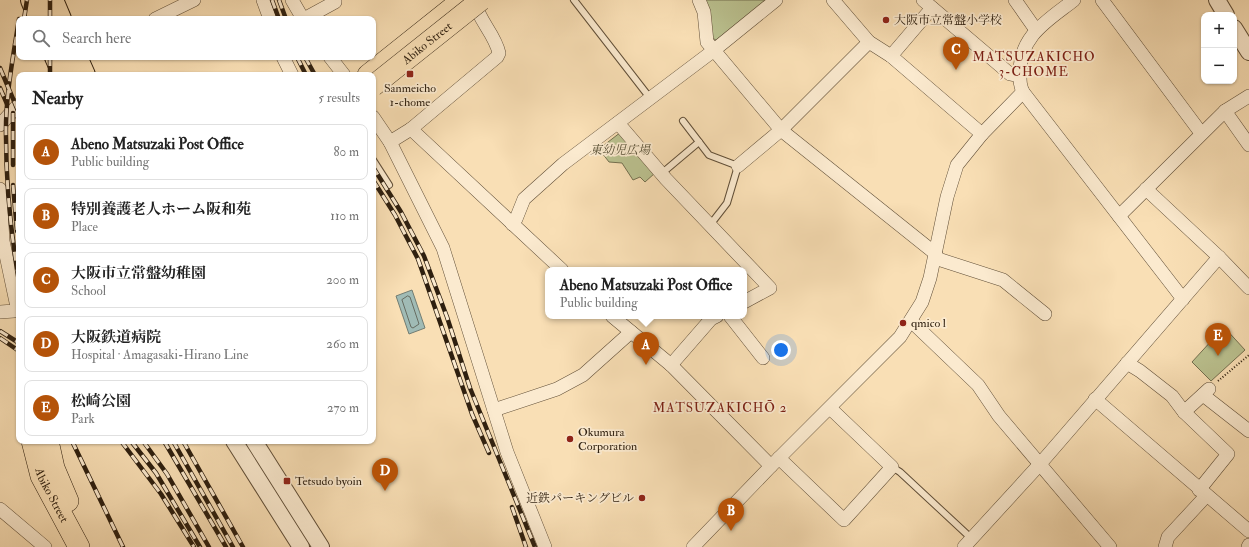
<!DOCTYPE html>
<meta charset="utf-8">
<style>
body{margin:0;font-family:"IM FELL Double Pica","Noto Serif JP",serif;background:#f2f2f2;color:#222}
.controls{position:absolute;right:12px;top:12px;display:grid;overflow:hidden;border-radius:8px;box-shadow:0 1px 3px #0004}
.controls button{width:36px;height:36px;display:grid;place-items:center;padding:0;border:0;border-bottom:1px solid #e0e0e0;background:#fff;color:#222;font:20px sans-serif}
.you{position:absolute;left:781px;top:350px;width:14px;height:14px;margin:-10px;border:3px solid #fff;border-radius:50%;background:#1a73e8;box-shadow:0 0 0 6px #1a73e833}
.badge{display:grid;place-items:center;width:26px;height:26px;border-radius:50%;background:#b45309;color:#fff;font-size:13px;font-weight:700}
.pin{position:absolute;translate:-50% -33px;filter:drop-shadow(0 1px 2px #0008)}
.pin::after{content:'';position:absolute;top:21px;width:14px;height:12px;background:inherit;clip-path:polygon(0 0,100% 0,50% 100%)}
.popup{position:absolute;left:545px;top:267px;width:202px;height:52px;box-sizing:border-box;display:grid;place-content:center;border-radius:8px;background:#fff;filter:drop-shadow(0 1px 3px #0005);font-size:13px;white-space:nowrap;color:#767676}
.popup b{font-size:15px;color:#222}
.popup::after{content:'';position:absolute;left:50%;top:100%;margin-left:-8px;border:8px solid transparent;border-top-color:#fff}
.list{margin:0;padding:0;list-style:none}
h2{display:flex;justify-content:space-between;align-items:center;height:52px;margin:0;padding:0 16px;font-size:17px}
h2 small{font-size:13px;font-weight:400;color:#767676}
.list li{display:grid;grid-template-columns:26px 1fr auto;gap:12px;align-items:center;box-sizing:border-box;height:56px;margin:0 8px 8px;padding:0 8px;border:1px solid #e0e0e0;border-radius:8px}
.list b{display:block;font-size:15px;white-space:nowrap}
.list p{margin:0;font-size:13px;white-space:nowrap;color:#767676}
.list em{font-size:13px;font-style:normal;color:#767676}
.icon{flex:none;width:22px;height:22px;fill:none;stroke:currentColor;stroke-width:2;stroke-linecap:round;stroke-linejoin:round}
.map{position:relative;flex:none;width:1249px;height:547px;overflow:hidden}
.search{position:absolute;background:#fff;box-shadow:0 1px 3px #0004;left:16px;top:16px;width:360px;height:44px;display:flex;align-items:center;gap:10px;box-sizing:border-box;padding:0 14px;border-radius:8px;color:#767676;font-size:15px}
.panel{position:absolute;background:#fff;box-shadow:0 1px 3px #0004;left:16px;top:72px;width:360px;height:372px;border-radius:8px}
.map>svg:first-child{display:block}
</style>
<div class="map">
<svg width="1249" height="547" viewBox="0 0 1249 547">
<rect width="100%" height="100%" fill="#f9dfb5"/>
<filter id="stains"><feTurbulence type="fractalNoise" baseFrequency=".005" numOctaves="4"/><feColorMatrix values="0 0 0 0 .2 0 0 0 0 .09 0 0 0 0 .02 0 0 0 .5 -.17"/></filter>
<radialGradient id="worn" r=".72"><stop offset=".6" stop-color="#630" stop-opacity="0"/><stop offset="1" stop-color="#630" stop-opacity=".3"/></radialGradient>
<!-- green -->
<g fill="#bbc290" stroke="#747050">
<path d="M705,0H765L716,40L710,37Z"/>
<path d="M621,132L655,173L645,182L640,177L633,180L622,163L609,162L599,149Z"/>
<path d="M1224,327L1245,350L1211,381L1192,362Z"/>
</g>
<!-- water -->
<path fill="#a0bbb5" stroke="#727d73" d="M412,290L425,328L409,334L396,296Z"/>
<g fill="none" stroke-linecap="round" stroke-linejoin="round">
<!-- shore -->
<path stroke="#676d62" stroke-width="1" d="M408,296L410,297L419,324L413,328L411,327L402,300Z"/>
<defs>
<g id="service">
<path d="M574,0L650,98"/>
<path d="M683,121L709,155L738,166L727,203L710,225"/>
<path d="M373,160L389,185"/>
<path d="M661,174L699,142"/>
<path d="M892,467L900,472L971,538"/>
</g>
<g id="minor">
<path d="M263,0L270,19"/>
<path d="M292,0L303,19"/>
<path d="M699,0L704,12L707,42L781,130L936,254"/>
<path d="M833,0L869,42L891,56L982,134"/>
<path d="M923,0L1010,74L1020,76"/>
<path d="M1015,0L1036,30"/>
<path d="M1074,0C1047,21 1019,36 1020,74C1020,82 1020,85 1023,92L1183,299"/>
<path d="M1102,0L1201,133"/>
<path d="M155,19L194,0"/>
<path d="M304,19L335,2V0"/>
<path d="M891,56L932,8"/>
<path d="M283,57L292,75"/>
<path d="M330,57L344,75"/>
<path d="M1225,111L1249,145"/>
<path d="M373,117L390,142L443,248L507,452L545,547"/>
<path d="M618,123L666,179L770,288L744,302"/>
<path d="M0,125L19,104"/>
<path d="M411,129L562,270"/>
<path d="M390,142L411,129L497,57L499,53C495,34 478,20 474,0"/>
<path d="M738,166L781,130L869,42"/>
<path d="M0,189L3,241L17,307L14,311L0,312"/>
<path d="M1146,189L1219,257L1249,288"/>
<path d="M1119,216L1225,111L1249,96"/>
<path d="M512,224L516,219L524,199L563,164L713,51L776,0"/>
<path d="M935,258L1003,280L1045,314"/>
<path d="M612,316L671,365L771,466"/>
<path d="M730,316L763,358"/>
<path d="M911,321L978,385L999,416L1110,547"/>
<path d="M1127,363L1140,371L1172,396L1184,412L1228,454L1199,490"/>
<path d="M671,365L711,319L717,316"/>
<path d="M1203,395L1249,431"/>
<path d="M1095,399L1249,531"/>
<path d="M494,410L557,389L583,375L631,332"/>
<path d="M1184,412L1209,389"/>
<path d="M779,458L844,520L892,467L830,408"/>
<path d="M0,509L45,547"/>
<path d="M693,547L771,466L900,337L922,302L930,278L947,197L957,165L982,134L1023,92"/>
<path d="M964,547L1040,464L1219,257"/>
<path d="M1165,547L1168,537L1206,496"/>
<path d="M1248,547L1249,545"/>
</g>
<g id="tertiary">
<path d="M1217,0L1226,15"/>
<path d="M1234,28L1249,52"/>
<path d="M234,441L301,547"/>
<path d="M254,441L321,547"/>
</g>
<g id="primary">
<path d="M368,75L462,0"/>
<path id="s1" d="M32,441L41,476L79,547"/>
<path d="M48,441L54,468L68,501"/>
</g>
<g id="trunk">
<path d="M32,0L40,19"/>
<path d="M52,0L60,19"/>
<path d="M56,57L64,75"/>
<path d="M76,57L84,75"/>
</g>
</defs>
<!-- service casing -->
<use href="#service" stroke="#614f38" stroke-width="8"/>
<!-- minor casing -->
<use href="#minor" stroke="#614f38" stroke-width="14"/>
<!-- tertiary casing -->
<use href="#tertiary" stroke="#614f38" stroke-width="18"/>
<!-- primary casing -->
<use href="#primary" stroke="#2e1f0f" stroke-width="22"/>
<!-- trunk casing -->
<use href="#trunk" stroke="#2e1f0f" stroke-width="24"/>
<!-- path -->
<path stroke="#2e1f0f" stroke-width="2" stroke-dasharray="1 2" stroke-linecap="butt" d="M1218,381L1249,355"/>
<!-- service -->
<use href="#service" stroke="#fbeacf" stroke-width="6"/>
<!-- minor -->
<use href="#minor" stroke="#fbeacf" stroke-width="13"/>
<!-- tertiary -->
<use href="#tertiary" stroke="#fbeacf" stroke-width="16"/>
<!-- primary -->
<use href="#primary" stroke="#f9dfb5" stroke-width="21"/>
<!-- trunk -->
<use href="#trunk" stroke="#f9dfb5" stroke-width="22"/>
<defs>
<g id="rail">
<path d="M272,0L279,19"/>
<path d="M279,0L286,19"/>
<path d="M19,19C13,58 5,98 6,137C6,185 11,234 19,282"/>
<path d="M24,19L27,0"/>
<path d="M50,19V0"/>
<path d="M50,57V75"/>
<path d="M297,57L306,75"/>
<path d="M305,57L315,75"/>
<path d="M0,68L19,113"/>
<path d="M0,88L7,104"/>
<path d="M13,113V165"/>
<path d="M373,167L401,212L424,256L447,317L470,388L535,547"/>
<path d="M373,180L395,215L418,259L472,414L489,453"/>
<path d="M13,185L17,231"/>
<path d="M0,331L19,343"/>
<path d="M0,338L19,351"/>
<path d="M72,441L123,547"/>
<path d="M121,441L161,494L194,547"/>
<path d="M131,441L156,473L200,547"/>
<path d="M143,441L167,474L209,547"/>
<path d="M164,441L226,547"/>
<path d="M173,441L233,547"/>
<path d="M183,441L243,547"/>
<path d="M512,507L526,547"/>
</g>
</defs>
<!-- rail casing -->
<use href="#rail" stroke="#2e1f0f" stroke-width="4.5"/>
<!-- rail -->
<use href="#rail" stroke="#fbeacf" stroke-width="3" stroke-dasharray="9" stroke-linecap="butt"/>
<defs>
<g id="primary-bridge">
<path id="s2" d="M373,86L481,0"/>
</g>
</defs>
<!-- primary-bridge casing -->
<use href="#primary-bridge" stroke="#2e1f0f" stroke-width="22" stroke-linecap="butt"/>
<!-- primary-bridge -->
<use href="#primary-bridge" stroke="#f9dfb5" stroke-width="21"/>
</g>
<!-- markers -->
<g fill="#8f2418" stroke="#fbeacf" stroke-width="1.5">
<circle cx="886" cy="20" r="4"/>
<rect x="406" y="70" width="8" height="8" rx="2"/>
<circle cx="903" cy="323" r="4"/>
<circle cx="570" cy="439" r="4"/>
<rect x="283" y="477" width="8" height="8" rx="2"/>
<circle cx="642" cy="498" r="4"/>
</g>
<g text-anchor="middle" stroke-width="3.5" stroke-linejoin="round" paint-order="stroke">
<!-- poi labels -->
<g font-size="12" fill="#2e1f0f" stroke="#fbeacf" text-anchor="start">
<text x="894" y="24">大阪市立常盤小学校</text>
<text x="410" y="92" text-anchor="middle">Sanmeicho<tspan x="410" dy="14">1-chome</tspan></text>
<text x="911" y="327">qmico l</text>
<text x="578" y="436">Okumura<tspan x="578" dy="14">Corporation</tspan></text>
<text x="295" y="485">Tetsudo byoin</text>
<text x="634" y="502" text-anchor="end">近鉄パーキングビル</text>
</g>
<!-- street labels -->
<g font-size="12" fill="#2e1f0f" stroke="#fbeacf">
<text dy="4" stroke="none"><textPath href="#s2" startOffset="69">Abiko Street</textPath></text>
<text dy="4" stroke="none"><textPath href="#s1" startOffset="58">Abiko Street</textPath></text>
</g>
<!-- park labels -->
<g font-size="12" font-style="italic" fill="#585036" stroke="#fbeacf">
<text x="620" y="154">東幼児広場</text>
</g>
<!-- neighbourhood labels -->
<g font-size="13" letter-spacing="1" fill="#7a1f14" stroke="#fbeacf">
<text x="1034" y="61">MATSUZAKICHO<tspan x="1034" dy="15">3-CHOME</tspan></text>
<text x="720" y="412">MATSUZAKICHŌ 2</text>
</g>
</g>
<rect width="100%" height="100%" filter="url(#stains)"/>
<rect width="100%" height="100%" fill="url(#worn)"/>
</svg>
<div class="controls">
<button>+</button>
<button>−</button>
</div>
<div class="you"></div>
<div class="pin badge" style="left:646px;top:365px">A</div>
<div class="popup"><b>Abeno Matsuzaki Post Office</b>Public building</div>
<div class="pin badge" style="left:731px;top:531px">B</div>
<div class="pin badge" style="left:956px;top:70px">C</div>
<div class="pin badge" style="left:385px;top:491px">D</div>
<div class="pin badge" style="left:1218px;top:356px">E</div>
<div class="search"><svg class="icon" aria-label="search" viewBox="0 0 24 24"><circle cx="10" cy="10" r="6"/><path d="M15 15l6 6"/></svg>Search here</div>
<section class="panel">
<h2>Nearby<small>5 results</small></h2>
<ul class="list">
<li><span class="badge">A</span><div><b>Abeno Matsuzaki Post Office</b><p>Public building</p></div><em>80 m</em></li>
<li><span class="badge">B</span><div><b>特別養護老人ホーム阪和苑</b><p>Place</p></div><em>110 m</em></li>
<li><span class="badge">C</span><div><b>大阪市立常盤幼稚園</b><p>School</p></div><em>200 m</em></li>
<li><span class="badge">D</span><div><b>大阪鉄道病院</b><p>Hospital · Amagasaki-Hirano Line</p></div><em>260 m</em></li>
<li><span class="badge">E</span><div><b>松崎公園</b><p>Park</p></div><em>270 m</em></li>
</ul>
</section>
</div>
